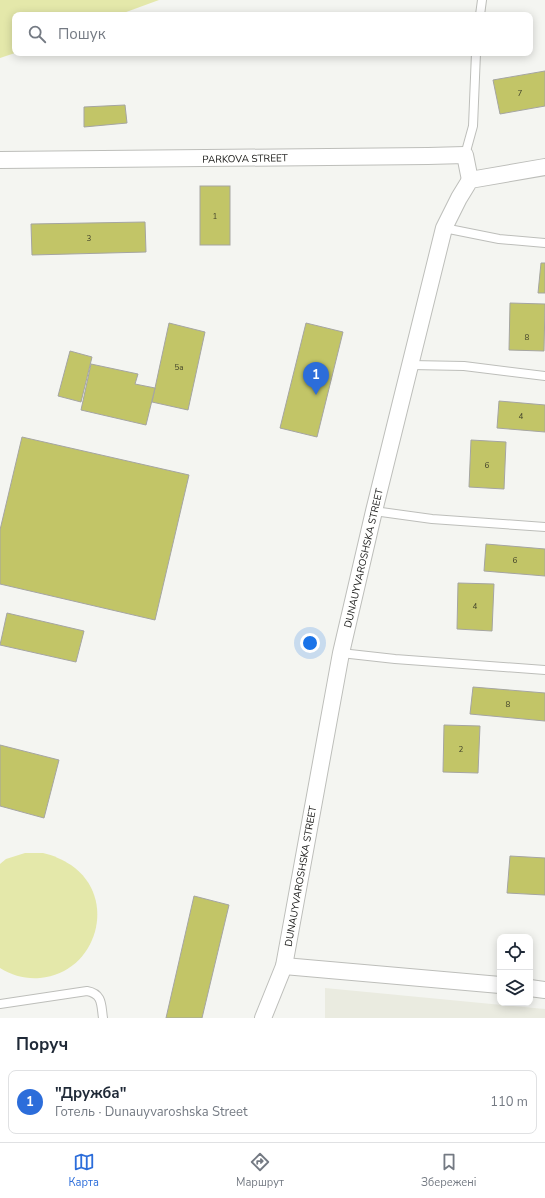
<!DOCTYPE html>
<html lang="uk">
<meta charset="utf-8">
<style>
body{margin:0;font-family:"Nunito Sans",sans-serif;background:#f6f6f7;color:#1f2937}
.controls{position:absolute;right:12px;bottom:12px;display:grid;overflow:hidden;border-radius:8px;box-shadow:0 2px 10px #0003}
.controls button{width:36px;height:36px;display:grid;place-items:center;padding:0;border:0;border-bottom:1px solid #e0e1e3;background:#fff;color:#1f2937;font:20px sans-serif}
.you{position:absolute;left:310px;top:643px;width:14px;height:14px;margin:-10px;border:3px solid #fff;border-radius:50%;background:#1a73e8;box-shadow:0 0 0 6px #1a73e833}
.badge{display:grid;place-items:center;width:26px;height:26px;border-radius:50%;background:#2c6dda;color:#fff;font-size:13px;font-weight:700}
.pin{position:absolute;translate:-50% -33px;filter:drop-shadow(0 1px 2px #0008)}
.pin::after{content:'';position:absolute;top:21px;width:14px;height:12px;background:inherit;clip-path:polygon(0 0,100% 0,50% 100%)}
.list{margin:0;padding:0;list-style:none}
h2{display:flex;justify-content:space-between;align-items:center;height:52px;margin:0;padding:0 16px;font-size:17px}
h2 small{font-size:13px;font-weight:400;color:#747a83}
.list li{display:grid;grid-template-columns:26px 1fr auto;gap:12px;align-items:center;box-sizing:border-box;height:64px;margin:0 8px 8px;padding:0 8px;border:1px solid #e0e1e3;border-radius:8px}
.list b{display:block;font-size:15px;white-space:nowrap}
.list p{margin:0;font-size:13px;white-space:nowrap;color:#747a83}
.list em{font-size:13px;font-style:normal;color:#747a83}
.icon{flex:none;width:22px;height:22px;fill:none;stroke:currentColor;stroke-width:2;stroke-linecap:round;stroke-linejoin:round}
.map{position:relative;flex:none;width:545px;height:1018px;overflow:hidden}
.search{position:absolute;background:#fff;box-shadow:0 2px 10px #0003;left:12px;right:12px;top:12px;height:44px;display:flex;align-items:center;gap:10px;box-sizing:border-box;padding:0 14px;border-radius:8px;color:#747a83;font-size:15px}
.sheet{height:124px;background:#fff}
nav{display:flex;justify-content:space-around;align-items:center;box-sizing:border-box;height:56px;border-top:1px solid #e0e1e3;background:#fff;font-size:11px;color:#747a83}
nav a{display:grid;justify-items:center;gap:2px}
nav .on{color:#2c6dda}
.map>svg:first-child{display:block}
</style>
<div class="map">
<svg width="545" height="1018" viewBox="0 0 545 1018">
<rect width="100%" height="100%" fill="#f4f5f1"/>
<!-- built -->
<path fill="#eaebe0" d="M325,988L545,1009V1018H325Z"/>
<!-- green -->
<g fill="#e4e8aa">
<path d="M0,0H159L118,15H15V53L0,58Z"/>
<path d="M25,853C31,853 38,853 43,853C53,855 63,860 71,865C119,898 97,973 40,978C25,979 13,976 0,968V864L6,859Z"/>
</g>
<!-- building -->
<g fill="#c2c567" stroke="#a5a5a2">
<path d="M545,71V106L500,114L493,80Z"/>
<path d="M125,105L127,123L84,127V107Z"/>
<rect x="200" y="186" width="30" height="59"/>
<path d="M145,222L146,252L32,255L31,224Z"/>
<path d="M541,263H545V293H538Z"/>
<path d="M510,303L545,304L544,351L509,350Z"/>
<path d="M169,323L205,332L188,410L152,402Z"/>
<path d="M306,323L343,332L317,437L280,428Z"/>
<path d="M70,351L92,357L81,402L58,396Z"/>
<path d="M91,364L138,374L135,384L155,388L146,425L81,410Z"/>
<path d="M499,401L545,405V432L497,428Z"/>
<path d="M22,437L189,475L155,620L0,584V530Z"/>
<path d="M471,440L506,442L504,489L469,487Z"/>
<path d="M486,544L545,549V576L484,571Z"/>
<path d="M458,583L494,584L492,631L457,629Z"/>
<path d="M7,613L84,631L76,662L0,645Z"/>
<path d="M473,687L545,693V721L470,714Z"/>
<path d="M444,725L480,726L478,773L443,772Z"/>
<path d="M0,745L59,760L44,818L0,806Z"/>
<path d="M510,856L545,858V895L507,893Z"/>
<path d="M194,896L229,905L202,1018H166Z"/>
</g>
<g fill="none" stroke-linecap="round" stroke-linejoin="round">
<defs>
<g id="service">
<path d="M480,15L482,0"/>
<path d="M465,155L473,126L476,53"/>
<path d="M444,228L499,239L545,243"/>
<path d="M411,365L464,366L545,376"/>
<path d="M374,511L432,519L545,527"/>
<path d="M341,653L395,659L545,670"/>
<path d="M0,1004L87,991C103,994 101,1005 103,1018"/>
</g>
<g id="minor">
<path d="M0,160L428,156L465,155L470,180"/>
<path d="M284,966L500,985"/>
<path d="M530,988L545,990"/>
<path d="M263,1018L284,966L341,653L374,511L444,228L459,198L470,180L545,167"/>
</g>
</defs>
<!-- service casing -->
<use href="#service" stroke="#bdbeba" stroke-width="10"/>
<!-- minor casing -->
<use href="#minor" stroke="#bdbeba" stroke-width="18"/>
<!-- service -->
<use href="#service" stroke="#fff" stroke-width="8"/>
<!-- minor -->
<use href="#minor" stroke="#fff" stroke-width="16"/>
</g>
<g text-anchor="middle" stroke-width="3.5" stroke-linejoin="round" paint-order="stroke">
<!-- number labels -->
<g font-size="8" fill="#42432b">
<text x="520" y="96">7</text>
<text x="215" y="219">1</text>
<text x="89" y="241">3</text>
<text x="527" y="340">8</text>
<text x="179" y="370">5а</text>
<text x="521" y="419">4</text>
<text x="487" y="468">6</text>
<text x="515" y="563">6</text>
<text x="475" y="609">4</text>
<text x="508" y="707">8</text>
<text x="461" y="752">2</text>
</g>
<!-- street labels -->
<g font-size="10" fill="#181817" stroke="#fffffe">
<text transform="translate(245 158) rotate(-1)" y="4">PARKOVA STREET</text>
<text transform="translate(363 558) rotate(-77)" y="4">DUNAUYVAROSHSKA STREET</text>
<text transform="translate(300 876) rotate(-80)" y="4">DUNAUYVAROSHSKA STREET</text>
</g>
</g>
</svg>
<div class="controls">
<button><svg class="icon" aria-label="locate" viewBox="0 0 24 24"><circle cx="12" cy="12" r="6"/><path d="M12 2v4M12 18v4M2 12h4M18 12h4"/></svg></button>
<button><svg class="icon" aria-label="layers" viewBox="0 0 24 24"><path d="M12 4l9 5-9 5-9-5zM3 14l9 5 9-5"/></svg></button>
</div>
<div class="you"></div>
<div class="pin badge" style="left:316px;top:395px">1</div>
<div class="search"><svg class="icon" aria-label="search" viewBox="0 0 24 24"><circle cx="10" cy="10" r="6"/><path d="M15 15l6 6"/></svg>Пошук</div>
</div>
<section class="sheet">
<h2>Поруч<small></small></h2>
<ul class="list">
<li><span class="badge">1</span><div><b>&quot;Дружба&quot;</b><p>Готель · Dunauyvaroshska Street</p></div><em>110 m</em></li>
</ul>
</section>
<nav>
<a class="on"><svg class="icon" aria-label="map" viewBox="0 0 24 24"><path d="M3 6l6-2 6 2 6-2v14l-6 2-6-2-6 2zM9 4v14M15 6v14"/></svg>Карта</a>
<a><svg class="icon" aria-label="directions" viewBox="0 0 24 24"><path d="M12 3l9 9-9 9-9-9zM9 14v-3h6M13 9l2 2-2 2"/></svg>Маршрут</a>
<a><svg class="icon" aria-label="saved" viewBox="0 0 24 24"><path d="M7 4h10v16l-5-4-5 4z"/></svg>Збережені</a>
</nav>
